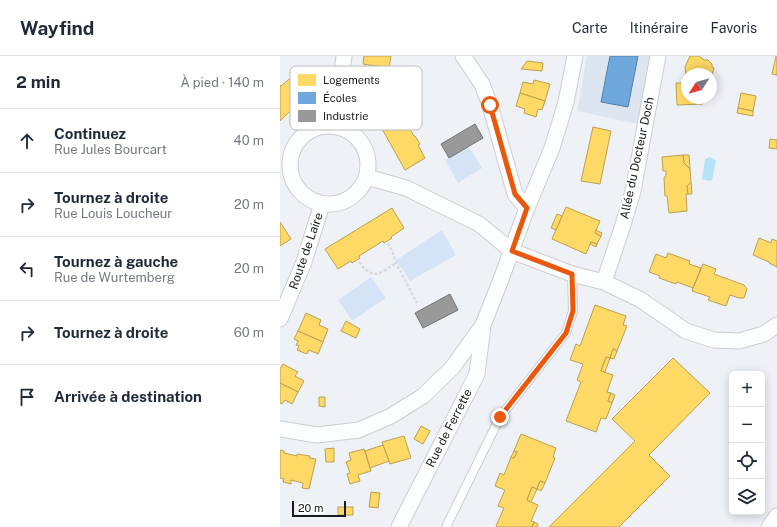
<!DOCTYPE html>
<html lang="fr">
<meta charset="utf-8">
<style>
body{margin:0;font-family:"Public Sans",sans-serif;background:#f2f2f3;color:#1f2937}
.controls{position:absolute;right:12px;bottom:12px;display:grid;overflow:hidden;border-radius:6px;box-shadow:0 2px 10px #0003}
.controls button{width:36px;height:36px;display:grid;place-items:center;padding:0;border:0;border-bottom:1px solid #e0e1e3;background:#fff;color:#1f2937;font:20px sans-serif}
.compass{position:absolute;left:401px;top:12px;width:36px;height:36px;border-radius:50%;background:#fff;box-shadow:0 2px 10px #0003;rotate:234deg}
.scale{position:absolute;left:12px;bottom:10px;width:54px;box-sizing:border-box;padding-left:4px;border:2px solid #181a1d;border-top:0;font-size:11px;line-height:14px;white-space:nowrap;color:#181a1d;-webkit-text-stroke:3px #fff;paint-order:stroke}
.stop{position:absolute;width:12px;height:12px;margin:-9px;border:3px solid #ea580c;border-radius:50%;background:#fff}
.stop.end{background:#ea580c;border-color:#fff;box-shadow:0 1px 4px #0008}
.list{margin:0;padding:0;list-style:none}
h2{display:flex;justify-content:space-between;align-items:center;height:52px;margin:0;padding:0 16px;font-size:17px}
h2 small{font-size:13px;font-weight:400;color:#747a83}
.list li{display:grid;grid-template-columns:26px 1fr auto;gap:12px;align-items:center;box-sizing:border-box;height:64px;padding:0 16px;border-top:1px solid #e0e1e3}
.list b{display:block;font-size:15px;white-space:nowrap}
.list p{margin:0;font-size:13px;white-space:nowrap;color:#747a83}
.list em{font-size:13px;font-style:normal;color:#747a83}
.icon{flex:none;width:22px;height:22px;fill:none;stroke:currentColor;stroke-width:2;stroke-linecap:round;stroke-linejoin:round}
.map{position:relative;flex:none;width:497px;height:471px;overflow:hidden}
header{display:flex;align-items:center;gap:24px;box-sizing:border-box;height:56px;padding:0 20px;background:#fff;border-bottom:1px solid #e0e1e3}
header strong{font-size:19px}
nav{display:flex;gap:22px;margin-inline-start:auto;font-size:14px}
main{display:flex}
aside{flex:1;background:#fff}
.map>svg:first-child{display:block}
</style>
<header>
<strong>Wayfind</strong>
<nav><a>Carte</a><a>Itinéraire</a><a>Favoris</a></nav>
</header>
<main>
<aside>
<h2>2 min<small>À pied · 140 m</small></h2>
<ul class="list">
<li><svg class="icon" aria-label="ahead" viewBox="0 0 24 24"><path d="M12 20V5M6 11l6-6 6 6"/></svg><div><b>Continuez</b><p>Rue Jules Bourcart</p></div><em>40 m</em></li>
<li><svg class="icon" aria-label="right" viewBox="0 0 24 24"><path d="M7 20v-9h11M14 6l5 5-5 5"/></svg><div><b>Tournez à droite</b><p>Rue Louis Loucheur</p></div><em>20 m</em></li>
<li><svg class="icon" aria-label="left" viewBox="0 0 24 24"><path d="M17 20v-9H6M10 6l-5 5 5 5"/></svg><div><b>Tournez à gauche</b><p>Rue de Wurtemberg</p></div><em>20 m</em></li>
<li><svg class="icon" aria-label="right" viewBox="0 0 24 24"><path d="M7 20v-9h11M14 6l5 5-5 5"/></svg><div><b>Tournez à droite</b></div><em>60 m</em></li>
<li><svg class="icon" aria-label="arrive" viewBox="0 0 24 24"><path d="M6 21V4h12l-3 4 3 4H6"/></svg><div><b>Arrivée à destination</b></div></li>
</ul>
</aside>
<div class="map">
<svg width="497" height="471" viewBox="0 0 497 471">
<rect width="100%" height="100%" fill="#eef2f7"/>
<!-- built -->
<path fill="#dde6f0" d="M307,0H370L358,68L297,55Z"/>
<!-- green -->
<g fill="#d4e4f6">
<path d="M188,90L202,112L178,127L165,104Z"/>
<path d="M162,174L176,199L130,225L116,204Z"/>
<path d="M91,221L106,242L72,265L58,244Z"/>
</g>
<!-- water -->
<path fill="#b4e3f8" d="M430,101L436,105L432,124L429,125L422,123L425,103Z"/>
<!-- homes -->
<g fill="#ffd966" stroke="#baa050">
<path d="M84,0H111L109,12L83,8Z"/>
<path d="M410,0H419L424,4H428L432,8V11L434,12L431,22L432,39L431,41V18H407V42H430L427,45H422L423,48L397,49L396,27H407L405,11Z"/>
<path d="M496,0H497V19L492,18Z"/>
<path d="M247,5L263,7L262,15L241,13Z"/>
<path d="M13,20L29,37L0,65V29L1,30Z"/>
<path d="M254,24L270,28L265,45L240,37L243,26L253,28Z"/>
<path d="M107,34L115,47L116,46L121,55L120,56L134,80H135L140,88L138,89L145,102L125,114L87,46Z"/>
<path d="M240,37L265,45L262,54L258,53L256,61L244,57L245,53L236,50Z"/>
<path d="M461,37L476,40L473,55L458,52Z"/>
<path d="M458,52L473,55V60L457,57Z"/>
<path d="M313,71L331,75L320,128L301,125Z"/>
<path d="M490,83L497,84V93L489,92Z"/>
<path d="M403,99L404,107L410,113L411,126L407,130L408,138H406L407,155L389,157L387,140H385L384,122L386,119V115H383L382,101Z"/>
<path d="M403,99H409L410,113L404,107Z"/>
<path d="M411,126L412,138H408L407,130Z"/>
<path d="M286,151L320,165L315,177L321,180L317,188L311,186L306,198L272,183Z"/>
<path d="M112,152L124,172L111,181L112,182L104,187L103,185L79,200L80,202L72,207L71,205L58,213L45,193Z"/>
<path d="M277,158L282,160L276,174L271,172Z"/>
<path d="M0,166L11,183L0,190Z"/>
<path d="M316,174L322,177L321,180L315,177Z"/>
<path d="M479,182L491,187L492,183L497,185V211L489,207V206L473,199Z"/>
<path d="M311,186L317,188L316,191L310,188Z"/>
<path d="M388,197L410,205L409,208L421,212L413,232L397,226L396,228L379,222L380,220L369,216L376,198L386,202Z"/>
<path d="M423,208L436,213L434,218L464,229L467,233L464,242H459L450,239L446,250L428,244L430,241L412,235Z"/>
<path d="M315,249L346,260L343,269L347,270L337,295L333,293L330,302L326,301L321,315L333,319L327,336L331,337L328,345L332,347L326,363L321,362L316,376L286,365L301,326L297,324L303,308L290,304L296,288L300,290Z"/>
<path d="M26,257L41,264L39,269L48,273L43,286L18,275Z"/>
<path d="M66,265L80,273L76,282L61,275Z"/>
<path d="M18,275L43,286L38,298L29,294L27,298L17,294L19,290L16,289L18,285L14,283Z"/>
<path d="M333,293L337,295L334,303L330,302Z"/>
<path d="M326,301L330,302L325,316L321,315Z"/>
<path d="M393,302L430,337L369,399L390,420L339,471H269L355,385L332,363Z"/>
<path d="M3,308L18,316L15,320L24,325L18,336L0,327V313Z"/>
<path d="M0,327L18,336L12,348L5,344L2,348L0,347Z"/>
<path d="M331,337L335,339L332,347L328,345Z"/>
<path d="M39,341H45V351L39,350Z"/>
<path d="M141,370L150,375L143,388L134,383Z"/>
<path d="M241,378L276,392L273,401L275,402L265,427L260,425L257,433L252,431L247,444L258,449L251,465L254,466L252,471H218L216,470L224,452L218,450L225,434L215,430L220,417L224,419L231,401L234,402L237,396L234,395Z"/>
<path d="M124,380L131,402L110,408L102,386Z"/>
<path d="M103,389L109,405L90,412L85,395Z"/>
<path d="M54,392V406H46L45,393Z"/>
<path d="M84,393L91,415L78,419L80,425L70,428L67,418L70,417L66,406L71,404L69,397Z"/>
<path d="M0,394L4,395V397L17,400V398L30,400L29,402L36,403L29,433L22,432L23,427L11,424V428L3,426L4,423L0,422Z"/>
<path d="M234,395L237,396L234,402L231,401Z"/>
<path d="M260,425L265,427L261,435L257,433Z"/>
<path d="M252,431L257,433L251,446L247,444Z"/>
<path d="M91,436L100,437L98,452L89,451Z"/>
<rect x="58" y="451" width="15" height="8"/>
<path d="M254,466L258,468L257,471H252Z"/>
</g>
<!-- schools -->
<path fill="#6fa8dc" stroke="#557da3" d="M330,0H358L348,51L321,46Z"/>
<!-- industry -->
<g fill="#999" stroke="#727374">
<path d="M195,68L203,82L169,102L161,88Z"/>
<path d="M170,238L178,254L143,272L135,257Z"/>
</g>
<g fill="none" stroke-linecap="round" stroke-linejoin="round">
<defs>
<path id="service" d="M166,471L220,361L286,277L293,255L292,218"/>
<g id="minor">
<path d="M183,0L202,28L210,49L235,138L247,152"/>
<circle cx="49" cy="109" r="39"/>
<path d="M55,71L64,0"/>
<path d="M87,121L126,132L199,168L232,195L292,218L324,226L361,244L406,275L434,284L459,285L484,278L497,269"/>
<path d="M324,226L342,172L353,135L378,0"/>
<path d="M0,263L24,206L42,148"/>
<path d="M0,373L37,379L79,374L111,360L143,340L172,312L203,269L220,226L247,152L272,92L286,46L295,0"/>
<path d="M119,471L197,318L203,270"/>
<path d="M489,471L497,460"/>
</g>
</defs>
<!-- service casing -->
<use href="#service" stroke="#cacdd1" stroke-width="10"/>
<!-- minor casing -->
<use href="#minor" stroke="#cacdd1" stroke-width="17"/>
<!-- path -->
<g stroke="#d8d9db" stroke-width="2.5" stroke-dasharray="3 2" stroke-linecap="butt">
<path d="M108,187L114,199L116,207L137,247"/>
<path d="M79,206C94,225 99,218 116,207"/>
</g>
<!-- service -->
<use href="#service" stroke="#fcfdfe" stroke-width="8"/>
<!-- minor -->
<use href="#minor" stroke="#fcfdfe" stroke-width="15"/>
</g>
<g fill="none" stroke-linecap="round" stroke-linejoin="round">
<!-- route -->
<path stroke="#ea580c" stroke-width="5" d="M210,49L235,138L247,152L232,195L292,218L293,255L286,277L220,361"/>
</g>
<g text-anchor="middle" stroke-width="4" stroke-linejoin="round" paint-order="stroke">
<!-- street labels -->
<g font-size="12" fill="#181a1d" stroke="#fff">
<text transform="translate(357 102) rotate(-78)" y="4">Allée du Docteur Doch</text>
<text transform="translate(26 195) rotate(-71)" y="4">Route de Laire</text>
<text transform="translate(169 372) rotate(-63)" y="4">Rue de Ferrette</text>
</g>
</g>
<!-- legend -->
<rect x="10" y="10" width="132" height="64" rx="6" fill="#fff" stroke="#bababb" stroke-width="1"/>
<rect x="18" y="18" width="18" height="12" fill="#ffd966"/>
<rect x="18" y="36" width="18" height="12" fill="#6fa8dc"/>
<rect x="18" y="54" width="18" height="12" fill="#999"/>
<g font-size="11" fill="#181a1d">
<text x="43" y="28">Logements</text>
<text x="43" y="46">Écoles</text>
<text x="43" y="64">Industrie</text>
</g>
</svg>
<div class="controls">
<button>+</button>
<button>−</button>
<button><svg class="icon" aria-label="locate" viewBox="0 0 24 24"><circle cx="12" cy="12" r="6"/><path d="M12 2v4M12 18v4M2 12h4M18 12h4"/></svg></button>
<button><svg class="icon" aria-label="layers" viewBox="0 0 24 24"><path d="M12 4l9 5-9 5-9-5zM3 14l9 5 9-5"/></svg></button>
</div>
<svg class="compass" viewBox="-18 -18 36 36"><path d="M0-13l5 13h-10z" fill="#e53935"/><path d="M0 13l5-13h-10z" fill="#747a83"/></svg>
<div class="scale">20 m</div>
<div class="stop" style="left:210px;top:49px"></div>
<div class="stop end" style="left:220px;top:361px"></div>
</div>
</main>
